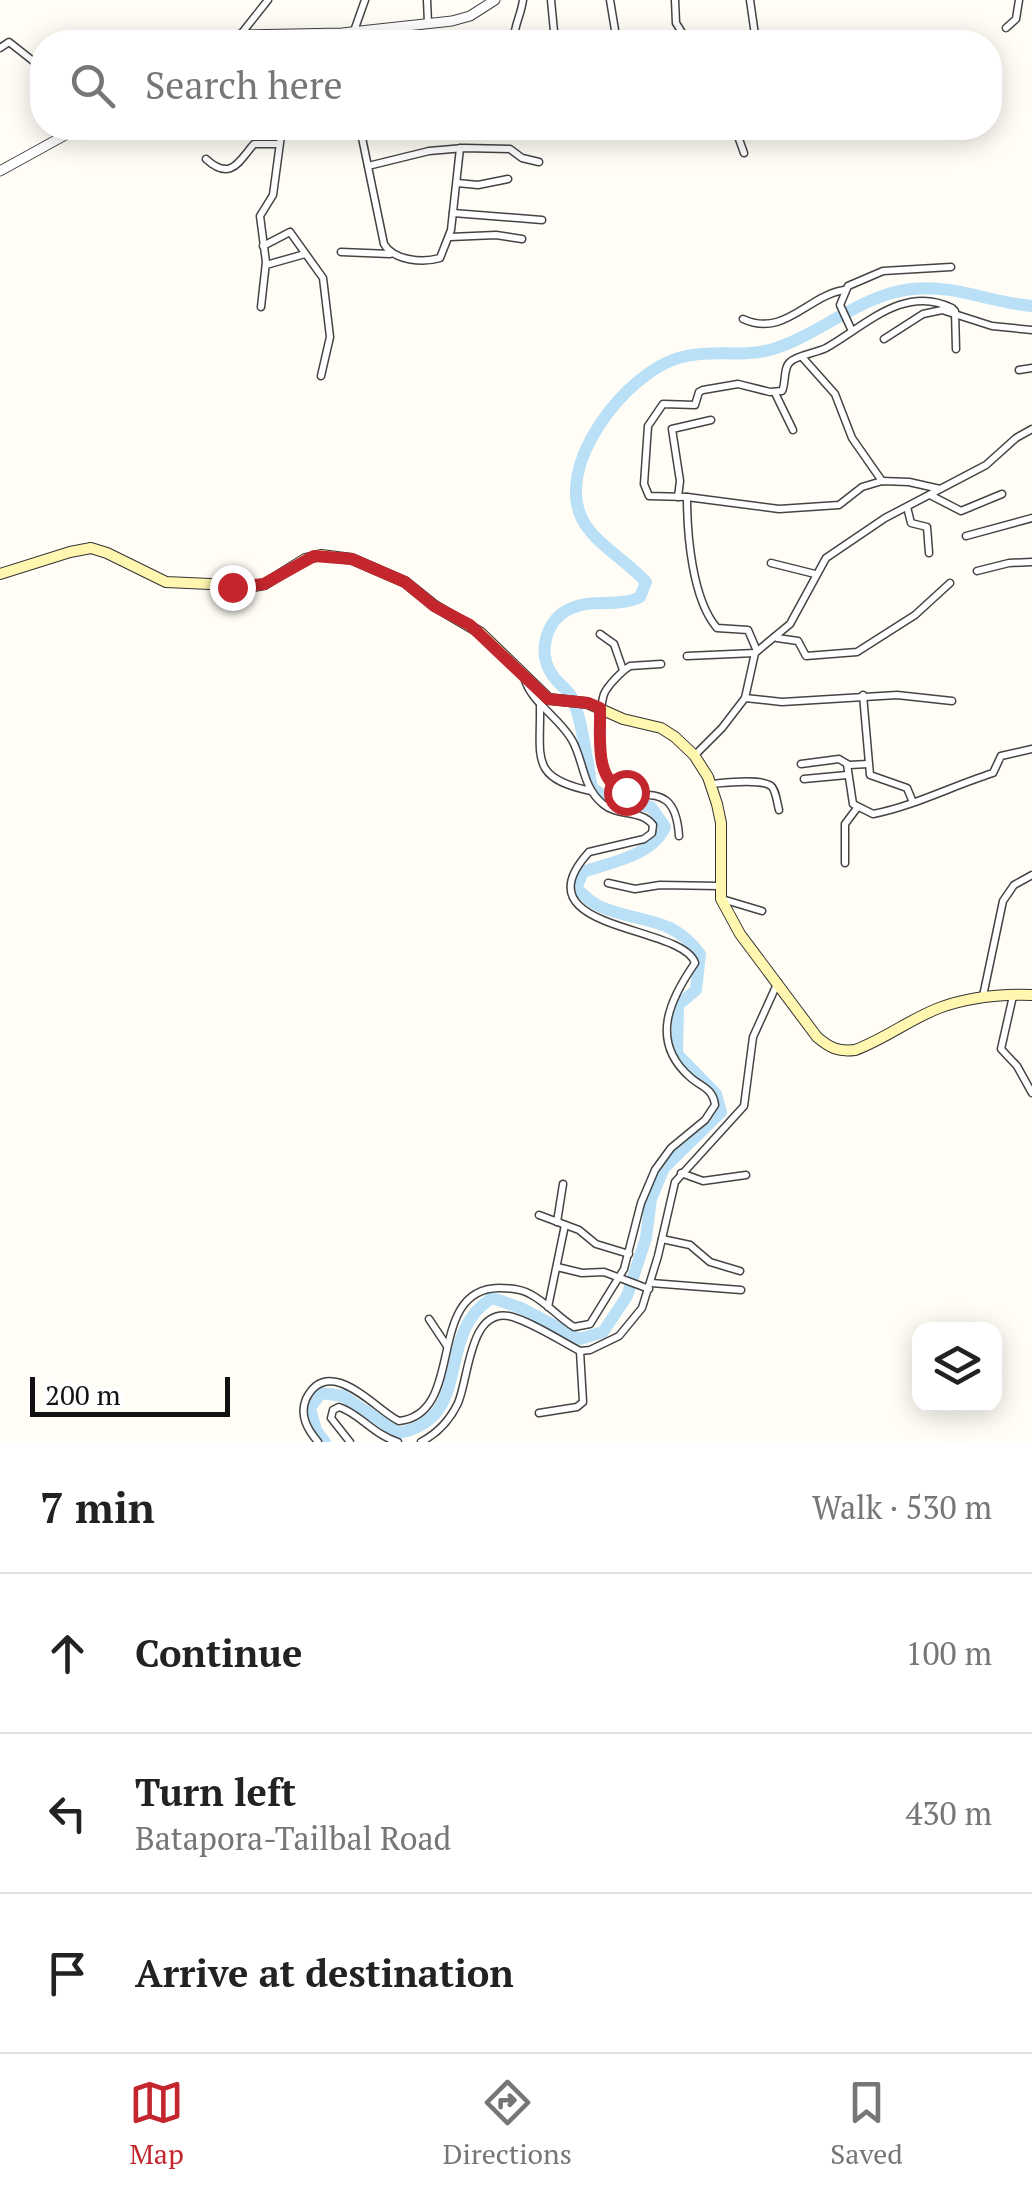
<!DOCTYPE html>
<meta charset="utf-8">
<style>
body{margin:0;font-family:"PT Serif",serif;background:#f6f6f6;color:#222}
.controls{position:absolute;right:30px;bottom:30px;display:grid;overflow:hidden;border-radius:20px;box-shadow:0 5px 25px #0003}
.controls button{width:90px;height:90px;display:grid;place-items:center;padding:0;border:0;border-bottom:2px solid #e0e0e0;background:#fff;color:#222;font:50px sans-serif}
.scale{position:absolute;left:30px;bottom:25px;width:200px;box-sizing:border-box;padding-left:10px;border:5px solid #111;border-top:0;font-size:28px;line-height:35px;white-space:nowrap;color:#111;-webkit-text-stroke:8px #fff;paint-order:stroke}
.stop{position:absolute;width:30px;height:30px;margin:-22px;border:8px solid #c4262e;border-radius:50%;background:#fff}
.stop.end{background:#c4262e;border-color:#fff;box-shadow:0 2px 10px #0008}
.list{margin:0;padding:0;list-style:none}
h2{display:flex;justify-content:space-between;align-items:center;height:130px;margin:0;padding:0 40px;font-size:42px}
h2 small{font-size:32px;font-weight:400;color:#767676}
.list li{display:grid;grid-template-columns:65px 1fr auto;gap:30px;align-items:center;box-sizing:border-box;height:160px;padding:0 40px;border-top:2px solid #e0e0e0}
.list b{display:block;font-size:38px;white-space:nowrap}
.list p{margin:0;font-size:32px;white-space:nowrap;color:#767676}
.list em{font-size:32px;font-style:normal;color:#767676}
.icon{flex:none;width:55px;height:55px;fill:none;stroke:currentColor;stroke-width:2;stroke-linecap:round;stroke-linejoin:round}
.map{position:relative;flex:none;width:1032px;height:1442px;overflow:hidden}
.search{position:absolute;background:#fff;box-shadow:0 5px 25px #0003;left:30px;right:30px;top:30px;height:110px;display:flex;align-items:center;gap:25px;box-sizing:border-box;padding:0 35px;border-radius:40px;color:#767676;font-size:38px}
.sheet{height:610px;background:#fff}
nav{display:flex;justify-content:space-around;align-items:center;box-sizing:border-box;height:140px;border-top:2px solid #e0e0e0;background:#fff;font-size:28px;color:#767676}
nav a{display:grid;justify-items:center;gap:5px}
nav .on{color:#c4262e}
.map>svg:first-child{display:block}
</style>
<div class="map">
<svg width="1032" height="1442" viewBox="0 0 1032 1442">
<rect width="100%" height="100%" fill="#fffdf5"/>
<g fill="none" stroke-linecap="round" stroke-linejoin="round">
<!-- river -->
<path stroke="#b9e0f7" stroke-width="12" d="M325,1442L316,1430L310,1408L321,1393L343,1396L398,1433C476,1419 433,1334 492,1298L521,1308L580,1339L603,1332L627,1296L646,1238L651,1199L664,1168L721,1112L716,1094L677,1054L678,1005L696,990L700,954C671,915 641,924 601,907C591,903 583,894 576,888L583,872C611,862 652,856 665,827L651,807L606,798L592,788C588,767 581,712 571,696C566,688 556,682 551,673C537,650 547,618 572,608C594,598 618,608 640,597L646,582C629,563 597,544 585,524C549,468 628,370 682,357C713,349 743,358 773,349C821,334 862,294 912,289C955,284 991,303 1032,306"/>
<defs>
<g id="minor">
<path d="M427,0L428,23"/>
<path d="M551,0L555,42"/>
<path d="M610,0L617,42"/>
<path d="M675,0L676,23L688,42"/>
<path d="M750,0L756,42"/>
<path d="M1006,28L1016,19L1019,0"/>
<path d="M354,31L365,0"/>
<path d="M241,34L268,0"/>
<path d="M514,42C513,27 521,16 523,0"/>
<path d="M0,48L9,42L42,68"/>
<path d="M360,128L384,244C394,261 423,263 440,258L451,230L460,148"/>
<path d="M735,128L744,153"/>
<path d="M688,130L738,135"/>
<path d="M206,159C231,182 239,161 254,144H279"/>
<path d="M368,166L429,151L464,148L510,149L522,158L539,162"/>
<path d="M457,183L478,185L508,179"/>
<path d="M453,213L542,220"/>
<path d="M450,237L496,235L522,239"/>
<path d="M263,246L290,232L323,278L330,337L321,376"/>
<path d="M341,252L390,254"/>
<path d="M266,265L305,254"/>
<path d="M261,307L266,262L260,216L273,195L282,128"/>
<path d="M743,319C784,338 807,296 844,290"/>
<path d="M852,331L840,305L848,286L883,271L951,267"/>
<path d="M884,339L923,314L942,310L992,326L1032,330"/>
<path d="M803,358L835,394L852,438L882,481"/>
<path d="M1019,370L1032,368"/>
<path d="M775,393L793,430"/>
<path d="M940,489L909,482L882,481L862,487L839,505L779,509L687,497L649,496L644,484L648,426L663,404L695,405L699,392L703,390L738,384L770,392L782,391C786,384 783,368 790,362C797,355 816,353 826,348C865,326 904,284 952,308L955,311L956,349"/>
<path d="M930,495L961,511L1002,494"/>
<path d="M678,497L680,481L672,429L711,420"/>
<path d="M687,497C687,534 692,599 717,628L748,630L757,651"/>
<path d="M907,507L911,523L927,527L929,553"/>
<path d="M966,536L1032,518"/>
<path d="M771,563L815,574"/>
<path d="M977,571L1009,563L1032,562"/>
<path d="M600,634L614,644L623,670"/>
<path d="M777,638L798,641L806,656L857,652L915,615L950,583"/>
<path d="M687,656L755,653"/>
<path d="M661,664L630,666C622,671 608,685 604,694C598,712 597,773 613,786C639,806 675,775 679,836"/>
<path d="M863,695L870,775L907,788L912,800"/>
<path d="M745,698L782,702L897,695L952,701"/>
<path d="M540,706C541,758 529,778 591,791"/>
<path d="M695,755L722,728L745,698L755,653L790,624L826,558L885,518L986,465L1016,438L1032,429"/>
<path d="M801,764L839,759L849,765L868,764"/>
<path d="M847,764L853,804L873,814C914,806 952,786 993,773L1001,756L1032,749"/>
<path d="M804,779L847,775"/>
<path d="M710,784C723,783 760,778 771,786C776,790 777,803 779,810"/>
<path d="M845,863V824L857,808"/>
<path d="M608,883L635,889L660,885L719,886"/>
<path d="M722,899L762,911"/>
<path d="M983,996L1003,901L1014,885L1032,875"/>
<path d="M1013,996L1001,1049L1017,1066L1032,1093"/>
<path d="M681,1173L703,1181L746,1175"/>
<path d="M539,1215L579,1230L596,1244L629,1254"/>
<path d="M557,1222L563,1184"/>
<path d="M662,1239L690,1245L710,1262L740,1271"/>
<path d="M557,1267L582,1273L604,1272L649,1289"/>
<path d="M651,1283L741,1290"/>
<path d="M548,1307L565,1225"/>
<path d="M429,1319L447,1346"/>
<path d="M539,1413L577,1407L583,1402L580,1351"/>
<path d="M318,1442C308,1430 299,1416 306,1399C329,1352 378,1412 399,1421C467,1414 424,1289 499,1288C509,1288 521,1289 530,1294C546,1302 558,1317 574,1327L590,1324L624,1269L641,1203L655,1170L671,1148L705,1120L715,1105C713,1088 701,1087 690,1077C649,1041 670,999 695,963C683,924 516,932 589,852L644,839L652,833L653,825C641,809 618,817 603,804C582,787 584,761 572,740C558,716 530,702 524,677"/>
<path d="M350,1442L331,1418L333,1410L339,1407C359,1413 372,1434 398,1442"/>
<path d="M421,1442C438,1433 450,1420 458,1403C469,1378 469,1309 509,1316C528,1320 561,1341 580,1351L590,1350L619,1336L642,1308L658,1256L675,1182L744,1106L753,1037L778,982"/>
</g>
<g id="tertiary">
<path d="M213,42L240,35L342,33L452,21L470,16L495,0"/>
<path d="M0,171L78,128"/>
</g>
<path id="secondary" d="M0,574L70,552L91,548L107,553L166,582L254,586L265,584L305,559L321,555L352,559L405,582L435,606L481,633L549,699L587,703L623,719L661,728L675,737L694,755L708,777L717,804L721,823V899L740,934L817,1037C830,1048 838,1052 855,1050C885,1039 910,1019 939,1008C969,997 1001,994 1032,995"/>
</defs>
<!-- minor casing -->
<use href="#minor" stroke="#444" stroke-width="9"/>
<!-- tertiary casing -->
<use href="#tertiary" stroke="#444" stroke-width="11"/>
<!-- secondary casing -->
<use href="#secondary" stroke="#333" stroke-width="12"/>
<!-- minor -->
<use href="#minor" stroke="#fff" stroke-width="6"/>
<!-- tertiary -->
<use href="#tertiary" stroke="#fff" stroke-width="9"/>
<!-- secondary -->
<use href="#secondary" stroke="#fff6b0" stroke-width="10"/>
</g>
<g fill="none" stroke-linecap="round" stroke-linejoin="round">
<!-- route -->
<path stroke="#c4262e" stroke-width="12" d="M232,587L264,584L314,556L352,559L405,582L434,606L470,625L548,699L588,703L600,708C601,737 593,781 626,792"/>
</g>
</svg>
<div class="controls">
<button><svg class="icon" aria-label="layers" viewBox="0 0 24 24"><path d="M12 4l9 5-9 5-9-5zM3 14l9 5 9-5"/></svg></button>
</div>
<div class="scale">200 m</div>
<div class="stop" style="left:626px;top:792px"></div>
<div class="stop end" style="left:232px;top:587px"></div>
<div class="search"><svg class="icon" aria-label="search" viewBox="0 0 24 24"><circle cx="10" cy="10" r="6"/><path d="M15 15l6 6"/></svg>Search here</div>
</div>
<section class="sheet">
<h2>7 min<small>Walk · 530 m</small></h2>
<ul class="list">
<li><svg class="icon" aria-label="ahead" viewBox="0 0 24 24"><path d="M12 20V5M6 11l6-6 6 6"/></svg><div><b>Continue</b></div><em>100 m</em></li>
<li><svg class="icon" aria-label="left" viewBox="0 0 24 24"><path d="M17 20v-9H6M10 6l-5 5 5 5"/></svg><div><b>Turn left</b><p>Batapora-Tailbal Road</p></div><em>430 m</em></li>
<li><svg class="icon" aria-label="arrive" viewBox="0 0 24 24"><path d="M6 21V4h12l-3 4 3 4H6"/></svg><div><b>Arrive at destination</b></div></li>
</ul>
</section>
<nav>
<a class="on"><svg class="icon" aria-label="map" viewBox="0 0 24 24"><path d="M3 6l6-2 6 2 6-2v14l-6 2-6-2-6 2zM9 4v14M15 6v14"/></svg>Map</a>
<a><svg class="icon" aria-label="directions" viewBox="0 0 24 24"><path d="M12 3l9 9-9 9-9-9zM9 14v-3h6M13 9l2 2-2 2"/></svg>Directions</a>
<a><svg class="icon" aria-label="saved" viewBox="0 0 24 24"><path d="M7 4h10v16l-5-4-5 4z"/></svg>Saved</a>
</nav>
